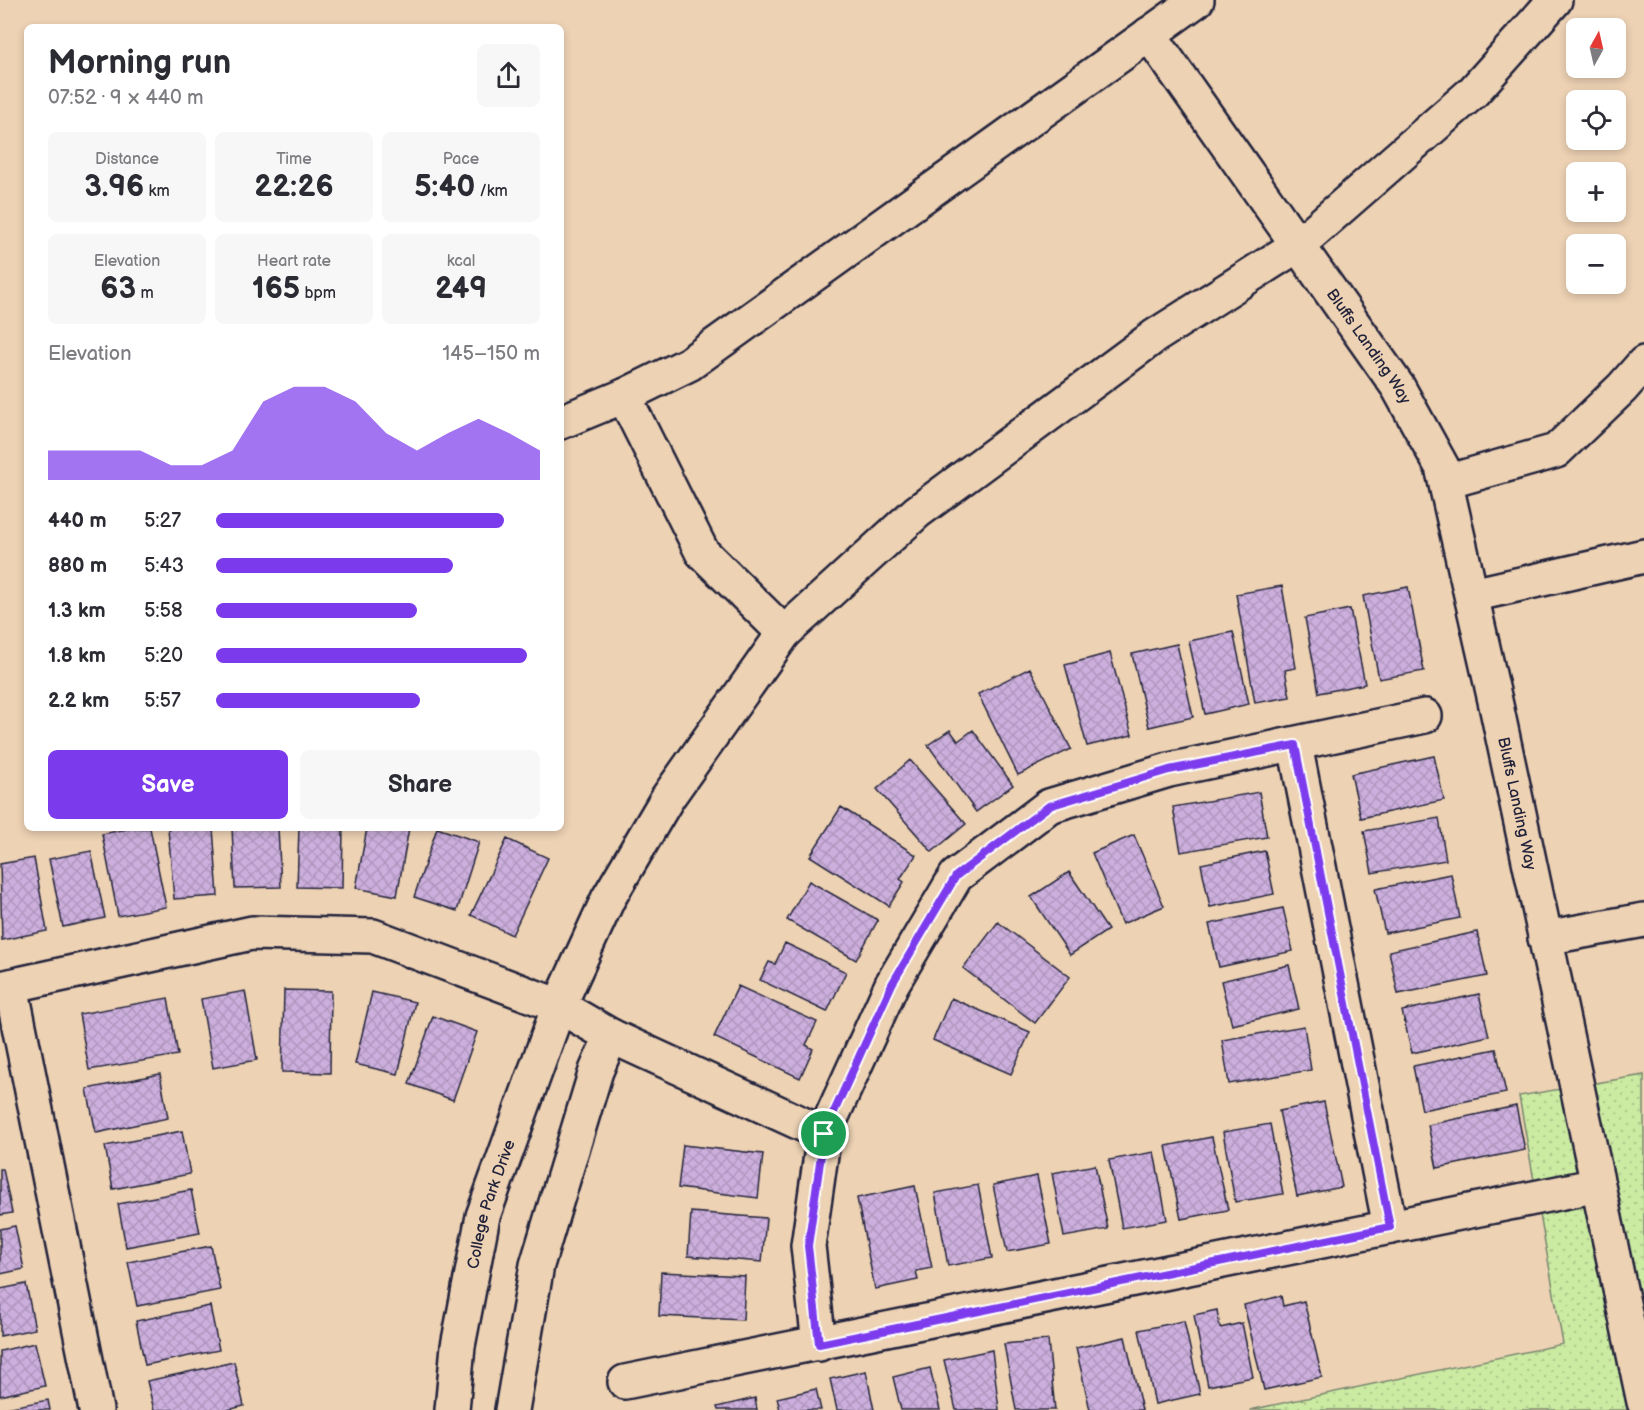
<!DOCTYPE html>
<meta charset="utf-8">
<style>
body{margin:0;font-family:"Balsamiq Sans",sans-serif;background:#f7f7f7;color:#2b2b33;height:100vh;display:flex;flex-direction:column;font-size:22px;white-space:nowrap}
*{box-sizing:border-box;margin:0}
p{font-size:20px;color:#7c7c81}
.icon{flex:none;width:33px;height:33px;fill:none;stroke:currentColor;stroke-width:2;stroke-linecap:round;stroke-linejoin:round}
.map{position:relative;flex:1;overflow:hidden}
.side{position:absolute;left:24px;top:24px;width:540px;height:807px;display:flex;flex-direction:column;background:#fff;border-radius:9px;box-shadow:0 3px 9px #0003}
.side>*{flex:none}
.needle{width:39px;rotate:8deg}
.tools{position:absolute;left:1566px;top:18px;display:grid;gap:12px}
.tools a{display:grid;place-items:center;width:60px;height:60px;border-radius:9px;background:#fff;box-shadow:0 3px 9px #0003;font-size:30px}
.pin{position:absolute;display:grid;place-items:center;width:51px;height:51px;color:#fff;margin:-26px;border:3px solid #fff;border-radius:50%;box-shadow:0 2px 6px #0007}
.round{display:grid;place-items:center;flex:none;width:63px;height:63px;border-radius:9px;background:#f7f7f7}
.summary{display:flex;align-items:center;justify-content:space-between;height:102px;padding:0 24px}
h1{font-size:33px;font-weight:600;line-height:45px}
.stats{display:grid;grid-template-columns:repeat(3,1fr);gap:9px;height:102px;padding:6px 24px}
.stats div{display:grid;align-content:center;border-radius:9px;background:#f7f7f7;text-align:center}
.stats b{font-size:30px;font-weight:600}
.stats small{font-size:16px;font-weight:400}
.stats p{font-size:16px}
.chart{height:168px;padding:12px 24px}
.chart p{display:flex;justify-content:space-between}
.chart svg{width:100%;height:108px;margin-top:6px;fill:#7c3aed;opacity:.7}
.cta{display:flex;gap:12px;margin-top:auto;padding:12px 24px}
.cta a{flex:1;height:69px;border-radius:9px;background:#7c3aed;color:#fff;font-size:24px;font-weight:600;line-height:69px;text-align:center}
.cta a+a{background:#f7f7f7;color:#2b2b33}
ul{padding:0 24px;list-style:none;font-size:20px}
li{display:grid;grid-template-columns:96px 72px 1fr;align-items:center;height:45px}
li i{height:15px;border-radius:8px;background:#7c3aed}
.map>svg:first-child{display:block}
</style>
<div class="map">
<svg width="1644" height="1410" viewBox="0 0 1644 1410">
<defs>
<pattern id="grass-dots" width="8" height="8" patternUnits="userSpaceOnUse" patternTransform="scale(1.5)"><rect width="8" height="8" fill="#cceba2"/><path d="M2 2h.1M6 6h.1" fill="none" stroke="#afc98c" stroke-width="1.8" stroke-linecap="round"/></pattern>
<pattern id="building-cross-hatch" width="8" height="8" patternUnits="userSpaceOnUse" patternTransform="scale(1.5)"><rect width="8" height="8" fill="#ccafdc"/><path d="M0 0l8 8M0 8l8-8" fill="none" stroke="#af96be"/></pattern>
</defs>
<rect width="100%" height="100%" fill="#edd2b4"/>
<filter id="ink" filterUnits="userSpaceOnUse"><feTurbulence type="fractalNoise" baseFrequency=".0167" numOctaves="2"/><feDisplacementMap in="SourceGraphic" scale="12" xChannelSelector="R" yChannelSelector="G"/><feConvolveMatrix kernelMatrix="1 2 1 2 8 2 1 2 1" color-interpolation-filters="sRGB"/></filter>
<g filter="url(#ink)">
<!-- grass -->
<path fill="url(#grass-dots)" stroke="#77866e" stroke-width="1.5" d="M1644,1075v335h-394l313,-66 -44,-248z"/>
<!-- building -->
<path fill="url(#building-cross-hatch)" stroke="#22223b" stroke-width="1.5" d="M1282,586l14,82 -11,2 5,27 -35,6 -19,-109z
M1408,587l16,84 -45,8 -16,-83z
M1350,609l15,75 -46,9 -14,-75z
M1233,632l16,72 -44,10 -16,-73z
M1177,644l16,73 -44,10 -17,-73z
M1110,653l22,82 -45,11 -22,-81z
M1030,668l41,81 -53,26 -40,-81z
M950,730l8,11 15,-11 40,55 -37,27 -48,-67z
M1434,756l10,44 -83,18 -10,-44z
M910,760l56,64 -34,28 -55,-63z
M1259,792l8,45 -86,15 -8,-45z
M841,807l75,48 -16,24 4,3 -15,24 -79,-50z
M1439,818l7,42 -74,13 -8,-42z
M132,828h18l16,79 -48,9 -16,-82z
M168,828h45l5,68 -44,3z
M232,828h46l3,59 -46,1z
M299,828h44l-1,60 -45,-1z
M367,828h42l-12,68 -41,-8z
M437,828l42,14 -22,69 -43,-14z
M1134,835l30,71 -42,18 -30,-71z
M507,839l41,19 -36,77 -41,-20z
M91,851l14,67 -42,9 -14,-68z
M1265,851l9,43 -64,13 -9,-43z
M34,858l13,73 -45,9 -2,-76z
M1069,872l39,58 -38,25 -39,-58z
M1451,874l9,44 -75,15 -10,-44z
M809,881l69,39 -22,40 -69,-40z
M1283,908l10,43 -74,16 -10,-43z
M998,922l72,55 -35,46 -72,-55z
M1477,932l10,44 -89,18 -9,-43z
M785,943l61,29 -19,40 -67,-32 9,-18 6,2z
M1289,965l10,44 -67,16 -11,-44z
M738,986l79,36 -11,23 7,4 -13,29 -86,-41z
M284,990l47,1 -1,82 -48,-1z
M245,991l12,69 -44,8 -12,-69z
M372,992l43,10 -17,72 -43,-10z
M1479,994l10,42 -77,17 -10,-42z
M168,998l10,57 -89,15 -10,-56z
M951,998l79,34 -19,42 -78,-34z
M433,1016l44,16 -24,68 -44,-16z
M1304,1026l7,44 -82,14 -7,-44z
M1496,1049l10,44 -84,17 -9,-44z
M160,1074l8,44 -72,15 -9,-44z
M1324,1102l18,85 -45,9 -18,-85z
M1516,1106l9,44 -88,18 -9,-43z
M1270,1124l13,70 -48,8 -12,-70z
M182,1131l8,43 -77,15 -8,-43z
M1212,1137l16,73 -47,9 -15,-73z
M683,1145l80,9 -5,44 -80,-10z
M1154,1152l13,68 -45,8 -13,-68z
M1095,1165l13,64 -44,8 -12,-64z
M0,1169h3l9,44 -12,2z
M1037,1176l14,68 -44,8 -14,-67z
M978,1185l14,73 -44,8 -13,-73z
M915,1186l17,82 -16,3 2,9 -43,9 -18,-91z
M191,1190l9,43 -74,14 -8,-43z
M691,1212l75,6 -4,44 -74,-6z
M15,1226l9,43 -24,5v-45z
M211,1246l9,44 -83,16 -9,-44z
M661,1272l84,4 -2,44 -84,-4z
M26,1284l9,45 -35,7v-47z
M1281,1296l2,10 21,-5 18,76 -58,13 -20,-85z
M210,1306l9,44 -74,15 -9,-44z
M1217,1310l3,18 22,-5 11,54 -45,9 -14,-71z
M1184,1321l16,73 -45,10 -16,-74z
M1125,1337l17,73h-52l-14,-62z
M1048,1340l7,70h-39l-12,-66z
M35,1343l10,43 -45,10v-45z
M992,1350l7,60h-43l-12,-50z
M234,1362l10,44 -17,4h-73l-7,-29z
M930,1368l10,42h-39l-8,-33z
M866,1371l8,39h-37l-7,-31z
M816,1389l5,21h-41l-3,-12z
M755,1398l2,12h-39l-1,-3z
M48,1400l2,10h-50v-1z"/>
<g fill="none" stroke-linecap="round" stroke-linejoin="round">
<defs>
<g id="minor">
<path id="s1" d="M1149,34l249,353 44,80 54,238 148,697"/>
<path d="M624,396l78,156 82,81"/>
<path d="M561,422l63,-26 65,-32 508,-364"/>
<path d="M1446,482l110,-31 66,-63 22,-25"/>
<path d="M1472,595l172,-39"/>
<path d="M1295,745l95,482"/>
<path d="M1545,938l99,-18"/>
<path d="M11,986l85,424"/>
<path d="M0,988l252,-55 121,3 186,70 52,30 213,98"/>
<path d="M819,1344l-11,-98 16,-112 68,-150 64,-108 93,-70 120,-36 256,-54"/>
<path d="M625,1382l973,-197"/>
<path id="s2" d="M452,1410l6,-64 25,-130 76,-210 49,-107 60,-102 116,-164 133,-121 238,-176 143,-91 175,-153 82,-92"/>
<path d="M512,1410l25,-145 59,-194 15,-35"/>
</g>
</defs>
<!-- minor casing -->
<use href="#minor" stroke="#22223b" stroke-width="38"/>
<!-- minor -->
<use href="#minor" stroke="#edd2b4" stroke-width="33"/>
</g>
</g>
<g fill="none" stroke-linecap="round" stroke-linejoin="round" filter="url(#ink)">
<defs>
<path id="route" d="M1295,745l95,482 -571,117 -11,-98 16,-112 68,-150 64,-108 93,-70 120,-36z"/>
</defs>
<!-- route casing -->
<use href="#route" stroke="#fff" stroke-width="12"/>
<!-- route -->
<use href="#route" stroke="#7c3aed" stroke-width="8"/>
</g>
<g text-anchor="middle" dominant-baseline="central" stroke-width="6" stroke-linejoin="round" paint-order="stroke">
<!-- street labels -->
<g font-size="16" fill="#22223b" stroke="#edd2b4">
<text stroke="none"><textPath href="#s1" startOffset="382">Bluffs Landing Way</textPath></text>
<text stroke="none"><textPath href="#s1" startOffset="868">Bluffs Landing Way</textPath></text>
<text stroke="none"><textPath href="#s2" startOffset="210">College Park Drive</textPath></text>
</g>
</g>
</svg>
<div class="tools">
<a><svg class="needle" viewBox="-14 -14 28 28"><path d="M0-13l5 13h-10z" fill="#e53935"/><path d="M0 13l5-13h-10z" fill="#7c7c81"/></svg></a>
<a><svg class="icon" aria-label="locate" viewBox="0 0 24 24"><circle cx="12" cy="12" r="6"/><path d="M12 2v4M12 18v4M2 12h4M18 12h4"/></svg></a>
<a>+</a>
<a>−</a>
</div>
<div class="pin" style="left:824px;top:1134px;background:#1e9e55"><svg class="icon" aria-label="arrive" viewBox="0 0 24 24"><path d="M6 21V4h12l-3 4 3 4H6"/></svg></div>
<section class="side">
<div class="summary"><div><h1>Morning run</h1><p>07:52 · 9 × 440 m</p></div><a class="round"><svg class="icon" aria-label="share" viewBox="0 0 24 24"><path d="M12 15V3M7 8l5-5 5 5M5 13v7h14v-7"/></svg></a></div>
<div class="stats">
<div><p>Distance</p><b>3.96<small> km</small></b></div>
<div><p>Time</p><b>22:26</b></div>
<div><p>Pace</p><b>5:40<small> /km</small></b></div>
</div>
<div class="stats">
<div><p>Elevation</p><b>63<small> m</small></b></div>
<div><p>Heart rate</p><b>165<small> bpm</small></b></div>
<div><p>kcal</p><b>249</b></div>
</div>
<div class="chart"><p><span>Elevation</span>145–150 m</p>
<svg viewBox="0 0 160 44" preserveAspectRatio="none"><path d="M0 44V32L10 32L20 32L30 32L40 38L50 38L60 32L70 12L80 6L90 6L100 12L110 25L120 32L130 25L140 19L150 25L160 32V44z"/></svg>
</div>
<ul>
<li><b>440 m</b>5:27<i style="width:89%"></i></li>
<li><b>880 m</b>5:43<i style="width:73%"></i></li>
<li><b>1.3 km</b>5:58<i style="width:62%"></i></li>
<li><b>1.8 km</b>5:20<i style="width:96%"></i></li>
<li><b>2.2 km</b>5:57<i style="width:63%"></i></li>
</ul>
<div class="cta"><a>Save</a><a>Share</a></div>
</section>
</div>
